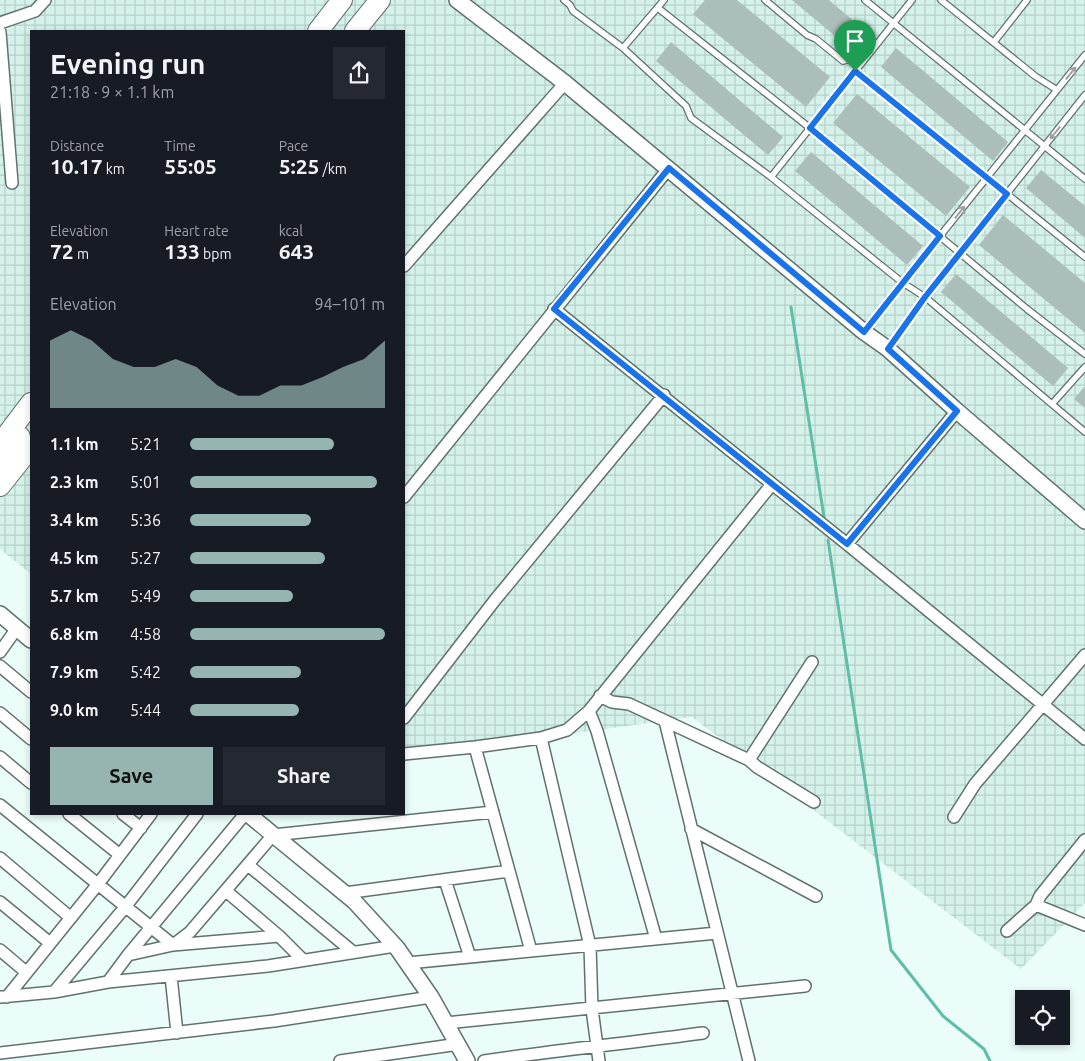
<!DOCTYPE html>
<meta charset="utf-8">
<style>
body{margin:0;font-family:Ubuntu,sans-serif;background:#242831;color:#f1f3f6;height:100vh;display:flex;flex-direction:column;font-size:19px;white-space:nowrap}
*{box-sizing:border-box;margin:0}
p{font-size:16px;color:#9ea1a6}
.icon{flex:none;width:28px;height:28px;fill:none;stroke:currentColor;stroke-width:2;stroke-linecap:round;stroke-linejoin:round}
.map{position:relative;flex:1;overflow:hidden}
.sheet{position:absolute;left:30px;top:30px;width:375px;height:785px;display:flex;flex-direction:column;background:#171b24;border-radius:0px;box-shadow:0 2px 8px #0003}
.sheet>*{flex:none}
.controls{position:absolute;left:1015px;top:990px;display:grid;gap:10px}
.controls a{display:grid;place-items:center;width:55px;height:55px;border-radius:0px;background:#171b24;box-shadow:0 2px 8px #0003;font-size:25px}
.pin{position:absolute;display:grid;place-items:center;width:42px;height:42px;color:#fff;margin:-51px -21px;border-radius:50% 50% 50% 0;rotate:-45deg;box-shadow:0 0 5px #0007}
.pin .icon{rotate:45deg}
.round{display:grid;place-items:center;flex:none;width:52px;height:52px;border-radius:0px;background:#242831}
.summary{display:flex;align-items:center;justify-content:space-between;height:85px;padding:0 20px}
h1{font-size:28px;font-weight:700;line-height:38px}
.stats{display:grid;grid-template-columns:repeat(3,1fr);gap:8px;height:85px;padding:5px 20px}
.stats div{display:grid;align-content:center}
.stats b{font-size:21px;font-weight:700}
.stats small{font-size:14px;font-weight:400}
.stats p{font-size:14px}
.chart{height:140px;padding:10px 20px}
.chart p{display:flex;justify-content:space-between}
.chart svg{width:100%;height:90px;margin-top:5px;fill:#96b5b1;opacity:.7}
.action{display:flex;gap:10px;margin-top:auto;padding:10px 20px}
.action a{flex:1;height:58px;border-radius:0px;background:#96b5b1;color:#111;font-size:20px;font-weight:700;line-height:58px;text-align:center}
.action a+a{background:#242831;color:#f1f3f6}
ul{padding:0 20px;list-style:none;font-size:16px}
li{display:grid;grid-template-columns:80px 60px 1fr;align-items:center;height:38px}
li i{height:12px;border-radius:6px;background:#96b5b1}
.map>svg:first-child{display:block}
</style>
<div class="map">
<svg width="1085" height="1061" viewBox="0 0 1085 1061">
<defs>
<pattern id="industrial-grid" width="8" height="8" patternUnits="userSpaceOnUse" patternTransform="scale(1.25)"><rect width="8" height="8" fill="#d5f2ea"/><path d="M0 4h8M4 0v8" fill="none" stroke="#b7d0c9"/></pattern>
</defs>
<rect width="100%" height="100%" fill="#eafdf8"/>
<!-- industrial -->
<path fill="url(#industrial-grid)" d="M0,0h1085v903l-64,66 -329,-252 -288,40v-726h-373v543l-31,-25z"/>
<g fill="none" stroke-linecap="round" stroke-linejoin="round">
<!-- stream -->
<path stroke="#5fbda9" stroke-width="3" d="M791,307l33,210
M828,540l63,410 52,66 41,33 6,12"/>
</g>
<!-- building -->
<path fill="#acbeb9" d="M705,0h32l93,77 -24,30 -113,-93z
M792,0h37l39,33 -15,18z
M671,42l112,95 -15,18 -112,-94z
M896,48l112,94 -15,19 -112,-94z
M857,94l113,93 -24,29 -113,-93z
M811,152l112,94 -16,19 -112,-94z
M1041,170l44,36v32l-59,-50z
M1003,215l82,68v50l-106,-88z
M956,274l112,94 -15,18 -112,-94z
M1085,386v22l-11,-9z"/>
<g fill="none" stroke-linecap="round" stroke-linejoin="round">
<defs>
<path id="service" d="M564,0l6,5 3,6 50,37 63,58 5,12 80,59 141,-177
M765,0l42,35 9,4 27,22 26,-8
M865,0l220,179
M941,0l94,76 22,14
M658,8l152,120 217,181 58,45
M994,42l33,-42
M623,48l41,-48
M855,71l230,186
M771,177l132,106 22,14 160,135
M864,331l221,-276
M889,348l36,-51 160,-202
M1052,404l33,-37"/>
<path id="minor" d="M0,23l35,-12 10,-11
M0,32l12,151
M404,266l161,-183
M554,309l293,235 238,195
M404,497l265,-329
M847,544l110,-133
M0,652l17,-24
M0,666l31,26
M600,696l12,6 17,2 120,56 8,7 57,35
M589,711l8,20 59,208
M0,713l31,26
M404,718l91,-118 169,-205
M665,721l84,340
M541,738l49,208 2,63 7,52
M475,747l56,204
M404,754l71,-7 66,-9 26,-8 22,-19 183,-227
M0,757l31,26
M749,760l63,-98
M0,805l173,140 106,-9 24,24
M69,814l51,41
M123,814l18,14
M954,817l21,-33 110,-129
M691,829l125,67
M0,858l71,60
M248,865l105,87
M445,880l25,77
M226,891l53,45
M345,893l164,-22
M0,902l50,41
M1036,905l49,20
M1007,931l29,-26 4,-9 45,-56
M0,950l26,22
M128,955l117,-141
M408,963l309,-30
M171,976l6,57
M108,982l20,-27 45,-10 17,-13 83,-97 220,-23
M54,992l72,-86 71,-92
M0,997l54,-5 54,-10 160,-16 127,-20
M7,997l91,-113 53,-70
M446,1023l359,-37
M0,1053l274,-32 157,-24
M340,1061l119,-17
M484,1061c73,-11 146,-18 219,-28"/>
<path id="tertiary" d="M457,0l108,83 299,249 24,17 69,62 128,110
M0,614l31,26
M248,814l106,87 43,47 34,49 36,64"/>
<path id="trunk" d="M318,31l24,-31
M355,31l25,-31
M0,444l31,-41
M0,463l20,-26
M0,486l31,-39"/>
</defs>
<!-- service casing -->
<use href="#service" stroke="#61726d" stroke-width="8"/>
<!-- minor casing -->
<use href="#minor" stroke="#61726d" stroke-width="14"/>
<!-- tertiary casing -->
<use href="#tertiary" stroke="#61726d" stroke-width="18"/>
<!-- trunk casing -->
<use href="#trunk" stroke="#61726d" stroke-width="22"/>
<!-- service -->
<use href="#service" stroke="#fff" stroke-width="5.5"/>
<!-- minor -->
<use href="#minor" stroke="#fff" stroke-width="11"/>
<!-- tertiary -->
<use href="#tertiary" stroke="#fff" stroke-width="15"/>
<!-- trunk -->
<use href="#trunk" stroke="#fff" stroke-width="20"/>
</g>
<!-- one-way arrows -->
<defs><path id="oneway-shaft" d="M-6 0H5M1.5-3L5.5 0L1.5 3" fill="none" stroke-width="1.6" stroke-linecap="round" stroke-linejoin="round" transform="scale(1.25)"/></defs>
<g stroke="#9da09f">
<use href="#oneway-shaft" transform="translate(1071 73) rotate(-51)"/>
<use href="#oneway-shaft" transform="translate(1055 133) rotate(129)"/>
<use href="#oneway-shaft" transform="translate(960 212) rotate(-51)"/>
</g>
<g fill="none" stroke-linecap="round" stroke-linejoin="round">
<defs>
<path id="route" d="M855,71l152,123 -82,103 -37,52 69,62 -110,133 -293,-235 115,-141 195,164 76,-96 -130,-108z"/>
</defs>
<!-- route casing -->
<use href="#route" stroke="#fff" stroke-width="10"/>
<!-- route -->
<use href="#route" stroke="#1a73e8" stroke-width="6"/>
</g>
</svg>
<div class="controls">
<a><svg class="icon" aria-label="locate" viewBox="0 0 24 24"><circle cx="12" cy="12" r="6"/><path d="M12 2v4M12 18v4M2 12h4M18 12h4"/></svg></a>
</div>
<div class="pin" style="left:855px;top:71px;background:#1e9e55"><svg class="icon" aria-label="arrive" viewBox="0 0 24 24"><path d="M6 21V4h12l-3 4 3 4H6"/></svg></div>
<section class="sheet">
<div class="summary"><div><h1>Evening run</h1><p>21:18 · 9 × 1.1 km</p></div><a class="round"><svg class="icon" aria-label="share" viewBox="0 0 24 24"><path d="M12 15V3M7 8l5-5 5 5M5 13v7h14v-7"/></svg></a></div>
<div class="stats">
<div><p>Distance</p><b>10.17<small> km</small></b></div>
<div><p>Time</p><b>55:05</b></div>
<div><p>Pace</p><b>5:25<small> /km</small></b></div>
</div>
<div class="stats">
<div><p>Elevation</p><b>72<small> m</small></b></div>
<div><p>Heart rate</p><b>133<small> bpm</small></b></div>
<div><p>kcal</p><b>643</b></div>
</div>
<div class="chart"><p><span>Elevation</span>94–101 m</p>
<svg viewBox="0 0 160 44" preserveAspectRatio="none"><path d="M0 44V11L10 6L20 11L30 20L40 24L50 24L60 20L70 24L80 33L90 38L100 38L110 33L120 33L130 29L140 24L150 20L160 11V44z"/></svg>
</div>
<ul>
<li><b>1.1 km</b>5:21<i style="width:74%"></i></li>
<li><b>2.3 km</b>5:01<i style="width:96%"></i></li>
<li><b>3.4 km</b>5:36<i style="width:62%"></i></li>
<li><b>4.5 km</b>5:27<i style="width:69%"></i></li>
<li><b>5.7 km</b>5:49<i style="width:53%"></i></li>
<li><b>6.8 km</b>4:58<i style="width:100%"></i></li>
<li><b>7.9 km</b>5:42<i style="width:57%"></i></li>
<li><b>9.0 km</b>5:44<i style="width:56%"></i></li>
</ul>
<div class="action"><a>Save</a><a>Share</a></div>
</section>
</div>
